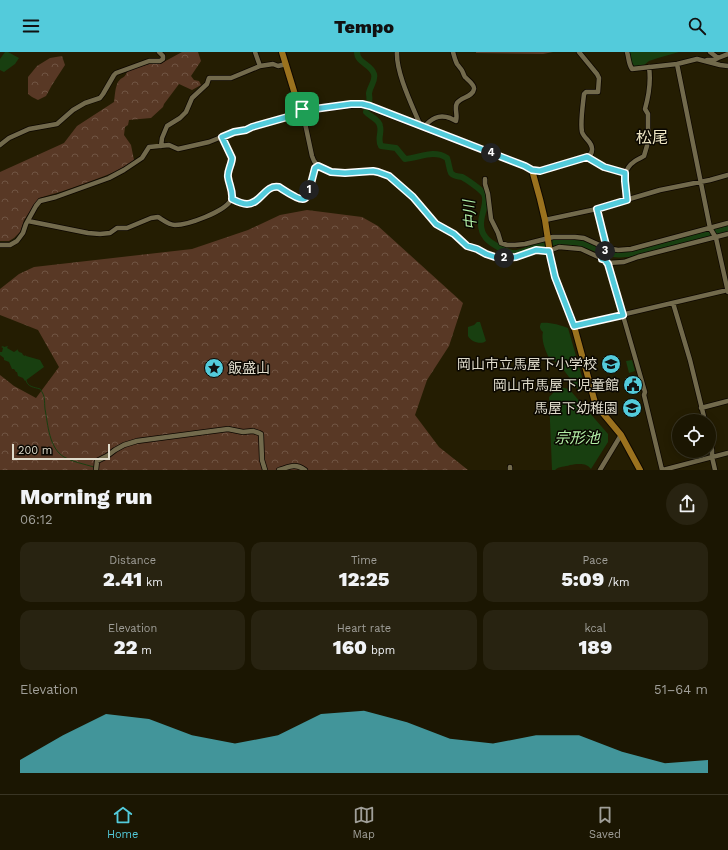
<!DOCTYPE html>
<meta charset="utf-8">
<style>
body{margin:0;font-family:"Work Sans","Noto Sans JP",sans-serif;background:#282311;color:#f1f3f6;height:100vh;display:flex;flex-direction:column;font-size:15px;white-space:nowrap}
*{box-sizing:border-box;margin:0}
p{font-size:13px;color:#a09f99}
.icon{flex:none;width:22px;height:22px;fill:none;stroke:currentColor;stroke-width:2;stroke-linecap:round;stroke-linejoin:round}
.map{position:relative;height:418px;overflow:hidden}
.details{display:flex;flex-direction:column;background:#1b1602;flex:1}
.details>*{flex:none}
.controls{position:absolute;left:672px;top:362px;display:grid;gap:8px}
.controls a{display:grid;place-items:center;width:44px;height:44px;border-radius:50%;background:#1b1602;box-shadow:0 2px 10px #0003,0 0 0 1px #393524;font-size:20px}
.scale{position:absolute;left:12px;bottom:10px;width:98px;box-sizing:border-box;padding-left:4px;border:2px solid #dfdbcb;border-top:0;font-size:11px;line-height:14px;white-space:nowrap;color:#dfdbcb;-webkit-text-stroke:3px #0a0701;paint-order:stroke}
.pin{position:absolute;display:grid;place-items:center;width:34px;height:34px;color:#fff;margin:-17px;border-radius:8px;box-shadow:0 2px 6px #0006}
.km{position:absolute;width:20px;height:20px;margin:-10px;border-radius:50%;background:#222;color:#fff;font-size:11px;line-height:20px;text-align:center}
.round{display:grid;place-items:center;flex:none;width:42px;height:42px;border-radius:21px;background:#282311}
.head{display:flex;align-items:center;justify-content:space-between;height:68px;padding:0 20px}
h1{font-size:22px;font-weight:800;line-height:30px}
.metrics{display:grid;grid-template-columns:repeat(3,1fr);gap:6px;height:68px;padding:4px 20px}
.metrics div{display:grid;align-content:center;border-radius:10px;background:#282311;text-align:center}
.metrics b{font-size:20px;font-weight:800}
.metrics small{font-size:11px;font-weight:400}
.metrics p{font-size:11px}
.chart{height:112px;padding:8px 20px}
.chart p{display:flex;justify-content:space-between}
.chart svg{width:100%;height:72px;margin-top:4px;fill:#53cbdb;opacity:.7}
header{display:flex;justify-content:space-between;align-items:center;height:52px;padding:0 20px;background:#53cbdb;color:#111;font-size:18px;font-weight:800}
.tab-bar{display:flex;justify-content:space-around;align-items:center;height:56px;border-top:1px solid #393524;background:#1b1602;font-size:11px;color:#a09f99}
.tab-bar a{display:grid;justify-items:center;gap:2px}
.tab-bar .on{color:#53cbdb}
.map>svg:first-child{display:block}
</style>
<header><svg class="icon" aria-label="menu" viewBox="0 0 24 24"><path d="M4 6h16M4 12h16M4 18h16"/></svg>Tempo<svg class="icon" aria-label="search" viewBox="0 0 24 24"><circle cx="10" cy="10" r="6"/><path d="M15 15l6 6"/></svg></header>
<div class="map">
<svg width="728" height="418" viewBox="0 0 728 418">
<defs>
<pattern id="forest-crowns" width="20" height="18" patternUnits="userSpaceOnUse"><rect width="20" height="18" fill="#583825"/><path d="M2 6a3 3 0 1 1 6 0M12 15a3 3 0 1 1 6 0" fill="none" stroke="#705443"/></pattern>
</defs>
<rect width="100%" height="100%" fill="#241d02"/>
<!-- forest -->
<path fill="url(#forest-crowns)" d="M182,0h16l3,9 -10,15 3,4 5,1 2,4 -9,5 -13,-6 -15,20 -1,3 -12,11 -22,2 -1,5 -3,2 -1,8 7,10 3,15c-15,12 -33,17 -51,24 -14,5 -29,10 -44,14l-15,22 -4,12 -6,6 -5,3h-9v-69l64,-29 13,-17 37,-24c1,-7 1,-14 4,-20 4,-6 7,-3 10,-12l21,-6h11z
M476,0h77l-10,2 -67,-1z
M62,4l3,9 -13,20 -6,11 -8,4 -6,-3 -4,-3v-17l9,-11 13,-8z
M307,158l55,7 16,9 85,77 -14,43 -22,34 -12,35 24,32 29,23h-468v-95l14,11 22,12 23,-31 -21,-37 -38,-15v-26l19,-15 15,-7 158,-18 56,-19 32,-15z"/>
<!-- water -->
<path fill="#183f10" d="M5,0h3l11,6 -4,6 -11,8 -4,-2v-11z
M629,0h50l-21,6 -9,3 -6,5h-12z
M477,270h3l6,19c-5,4 -15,1 -18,-5v-9l6,-2z
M541,271c8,-1 19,2 27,5l16,56 1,4 3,-1 -9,3 -20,-26 -10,-6c-4,-8 -8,-19 -6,-26 -3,-3 -4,-5 -2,-9z
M3,294l1,1 4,-1 -1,2 7,4 3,-2v-1l2,3 3,1 1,2 2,1v-1l1,1 14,4 4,7 -19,14 -2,-3 -5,-2 -1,-4h-1l-2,-3h-2l-3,-7 -5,-2v-2l-4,-3v-3h2l1,-4 -2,-1z
M632,308l3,11 -6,2 -3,-12z
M559,335l10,2 39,45v8l-17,27c-5,-7 -14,-5 -21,-4 -5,2 -11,1 -15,5h-3l-3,-73z"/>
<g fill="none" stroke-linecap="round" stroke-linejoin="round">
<!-- stream -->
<path stroke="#183f10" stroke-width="1" d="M346,56l12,-1
M304,62l11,-2
M9,191l4,-2 6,-6
M26,328c1,7 8,7 14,9 6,8 4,11 5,20 3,16 4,39 19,48 9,5 20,7 30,10"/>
<!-- river -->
<path stroke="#183f10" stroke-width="6" d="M357,0c0,11 14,12 17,22 2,7 -4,12 -5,19 0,3 1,6 0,9 0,3 -2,6 -3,10 4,5 13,7 14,14 2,7 -3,13 1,20l15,2 9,11c15,-1 28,-10 42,-1 2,5 2,11 4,15 3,4 7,3 11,4 4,2 20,13 22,17 6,12 -11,28 2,44 5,6 19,13 26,15 7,2 19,-6 26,-7 8,-2 17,-4 24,-4 9,-1 19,1 27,4 8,3 16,7 24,8 5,1 10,0 15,0l100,-25"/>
<defs>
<path id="minor" d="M255,0l5,14
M397,0c-1,20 14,51 22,70l1,3
M627,0c2,6 1,11 5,17l45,-5 20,-5 23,6 8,1
M710,0l8,6
M707,8h7l4,-2 10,-4
M677,12l33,164 6,10 12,54
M302,57l10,47 2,5 4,5 13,6 14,1 28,-2 5,1 11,4 24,21 22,26 19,11 7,7 6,5 10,3 9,5 9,3 11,1 10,-1 20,-7 10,1h3l10,-4 22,2 24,11 3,3 3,11 34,118 -1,3 18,75
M424,75c7,-8 14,-13 26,-9 2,1 4,2 6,3 2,-6 -2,-13 1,-18 4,-6 16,-6 17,-14 1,-4 -6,-9 -9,-12 -2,-3 -2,-6 -4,-8 -1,-1 -3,-4 -4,-5 -2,-4 -3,-8 -4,-12
M0,93l9,-7 20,-9 28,-5 16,-14 12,-7 15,-5 3,-4 11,-19 2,-2 33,-12h11l3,-2v-3l-4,-4
M161,94l1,-8 5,-12 13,-8 6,-6 6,-14 15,-14 2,-6h22l29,-12 13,-2 5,2 8,-2
M587,105l17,10 21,6
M532,118l9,1 46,-14c3,-2 5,-3 5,-7 1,-8 -8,-11 -10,-18 -2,-9 1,-28 2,-38l2,-2h12l1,-14 -2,-4 -18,-22
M485,127v5l3,10 3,25 7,14 3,10 6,2h8l10,-1 28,-7h22l9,1 22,10 12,2 13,-1 97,-26
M231,147c5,2 10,5 16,5 15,0 17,-21 32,-17l19,11 5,1 5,-4 7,-27 3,-2
M627,148c-2,-15 -7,-29 8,-39 3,-2 6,-3 9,-5l5,-17 -1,-11v-14l-3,-5c4,-14 6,-28 4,-42
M597,157l9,36 -4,14
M545,168l47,-10 68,-20 50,-10 18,-5
M28,169l60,12 12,1 10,-1 7,-5h10l24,-10 7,-1c5,3 11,8 17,8 13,0 49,-13 56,-25 5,-8 -3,-16 -3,-24 -1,-5 4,-12 4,-18l-10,-21
M0,193h10l7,-4 6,-8 3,-9 10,-18 4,-5 16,-4 53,-19 15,-8 18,-12 7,-11 20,-2 9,4 9,-2 22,-5 25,-10 12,-2 6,-3 46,-13 2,-2 2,-3
M608,211l16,-1 14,-5 90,-23
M673,251l17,57 15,61
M574,274l154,-36
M701,356l27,-7
M709,386l3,12v7l3,13
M510,415v3
M96,418l1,-9 10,-5 8,-6 9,-5 13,-4 91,-12 15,3 10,-1 6,2 2,1 1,26 3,10
M279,418c10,-3 16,-7 26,0
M600,418l21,-35
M663,418l65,-17"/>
<path id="major" d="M282,0l15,49 2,5 5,4 53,-6 9,1 159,61 7,4 8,29 5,21 7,46 3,11 19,49 20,73 2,6 25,30 19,35"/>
</defs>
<!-- minor casing -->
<use href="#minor" stroke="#0d0700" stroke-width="6"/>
<!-- major casing -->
<use href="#major" stroke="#0d0700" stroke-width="8"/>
<!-- minor -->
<use href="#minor" stroke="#726a4c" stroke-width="4.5"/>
<!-- major -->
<use href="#major" stroke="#9b721e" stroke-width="6"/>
</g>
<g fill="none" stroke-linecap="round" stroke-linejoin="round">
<defs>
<path id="route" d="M351,52h11l8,2 155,60 7,4 8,1 47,-14 17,10 21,6v8l2,19 -30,9 9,36 -4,14 3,1 3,4 15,51 -49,11 -19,-49 -6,-26h-3l-10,-1 -20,7 -10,1 -11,-1 -9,-3 -9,-5 -10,-3 -13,-12 -18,-10 -23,-27 -24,-21 -11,-4 -5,-1 -28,2 -14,-1 -13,-6 -3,2 -7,27c-2,2 -2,4 -5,4 -5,1 -19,-9 -24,-12 -14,-3 -18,17 -32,17 -5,0 -11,-3 -15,-5 1,-9 -3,-14 -4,-22 -1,-6 4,-13 4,-19l-10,-21 12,-5 12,-2 6,-3 46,-13 2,-2 2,-3 5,1z"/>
</defs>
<!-- route casing -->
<use href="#route" stroke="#fff" stroke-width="8"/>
<!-- route -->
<use href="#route" stroke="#53cbdb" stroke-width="5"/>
</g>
<!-- icons -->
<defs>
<symbol id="school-disc" viewBox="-11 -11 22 22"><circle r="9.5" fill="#53cbdb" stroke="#0a0701"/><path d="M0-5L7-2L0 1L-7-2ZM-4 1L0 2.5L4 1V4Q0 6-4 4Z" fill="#111"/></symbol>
<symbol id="sight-disc" viewBox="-11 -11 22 22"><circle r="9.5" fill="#53cbdb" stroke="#0a0701"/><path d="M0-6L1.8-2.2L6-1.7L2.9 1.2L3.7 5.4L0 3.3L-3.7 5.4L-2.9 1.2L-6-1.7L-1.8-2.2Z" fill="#111"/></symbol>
<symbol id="civic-disc" viewBox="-11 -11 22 22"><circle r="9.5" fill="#53cbdb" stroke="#0a0701"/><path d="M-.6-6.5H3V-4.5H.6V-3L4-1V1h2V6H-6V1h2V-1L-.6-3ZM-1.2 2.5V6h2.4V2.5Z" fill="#111"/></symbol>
</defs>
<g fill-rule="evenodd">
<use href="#school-disc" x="600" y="301" width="22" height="22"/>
<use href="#sight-disc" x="203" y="305" width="22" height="22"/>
<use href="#civic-disc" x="622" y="322" width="22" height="22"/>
<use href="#school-disc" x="621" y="345" width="22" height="22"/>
</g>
<g text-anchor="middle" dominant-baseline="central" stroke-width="3" stroke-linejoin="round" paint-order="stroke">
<!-- poi labels -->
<g font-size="14" fill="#dfdbcb" stroke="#0a0701" text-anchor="end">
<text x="597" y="312">岡山市立馬屋下小学校</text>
<text x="228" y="316" text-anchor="start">飯盛山</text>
<text x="619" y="333">岡山市馬屋下児童館</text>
<text x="618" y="356">馬屋下幼稚園</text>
</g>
<!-- water labels -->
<g font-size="15" font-style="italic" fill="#b1eea5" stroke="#0a0701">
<text transform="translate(470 163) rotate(-94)">中川</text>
<text x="577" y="386">宗形池</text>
</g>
<!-- quarter labels -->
<g font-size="16" fill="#ede5c3" stroke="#0a0701">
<text x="652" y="85">松尾</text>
</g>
</g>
</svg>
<div class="controls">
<a><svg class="icon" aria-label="locate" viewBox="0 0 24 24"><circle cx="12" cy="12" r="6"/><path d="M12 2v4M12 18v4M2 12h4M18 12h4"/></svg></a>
</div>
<div class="scale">200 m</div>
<div class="pin" style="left:302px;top:57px;background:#1e9e55"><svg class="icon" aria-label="arrive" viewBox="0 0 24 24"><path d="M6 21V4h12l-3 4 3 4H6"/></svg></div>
<b class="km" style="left:309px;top:138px">1</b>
<b class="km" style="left:504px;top:206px">2</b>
<b class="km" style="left:605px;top:199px">3</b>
<b class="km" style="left:491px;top:101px">4</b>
</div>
<section class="details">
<div class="head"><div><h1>Morning run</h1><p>06:12</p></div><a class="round"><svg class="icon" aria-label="share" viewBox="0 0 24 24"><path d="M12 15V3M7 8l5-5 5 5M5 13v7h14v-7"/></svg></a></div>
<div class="metrics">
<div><p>Distance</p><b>2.41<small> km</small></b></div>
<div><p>Time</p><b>12:25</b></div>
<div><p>Pace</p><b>5:09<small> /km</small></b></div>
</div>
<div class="metrics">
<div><p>Elevation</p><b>22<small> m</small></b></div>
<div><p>Heart rate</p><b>160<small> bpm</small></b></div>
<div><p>kcal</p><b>189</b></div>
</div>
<div class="chart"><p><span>Elevation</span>51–64 m</p>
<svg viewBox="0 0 160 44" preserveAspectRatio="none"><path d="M0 44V36L10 21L20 8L30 11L40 21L50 26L60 21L70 8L80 6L90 13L100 23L110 26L120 21L130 21L140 31L150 38L160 36V44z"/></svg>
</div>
</section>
<nav class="tab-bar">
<a class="on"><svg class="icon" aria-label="home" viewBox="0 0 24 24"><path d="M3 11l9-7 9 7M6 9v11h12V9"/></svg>Home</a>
<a><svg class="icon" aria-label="map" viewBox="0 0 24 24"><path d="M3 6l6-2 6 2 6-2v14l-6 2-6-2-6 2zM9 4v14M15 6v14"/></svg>Map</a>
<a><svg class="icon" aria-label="saved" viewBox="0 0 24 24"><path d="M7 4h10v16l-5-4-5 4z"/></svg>Saved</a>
</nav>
